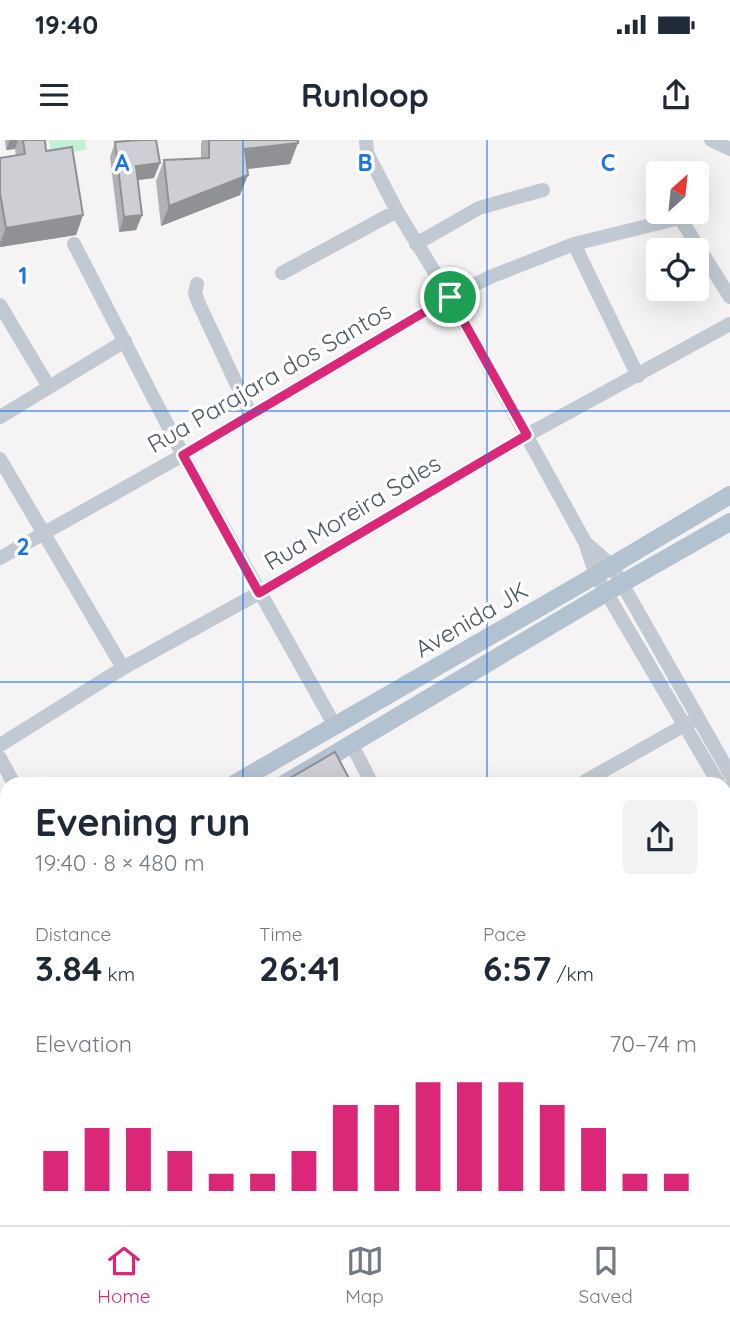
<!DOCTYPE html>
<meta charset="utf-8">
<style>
body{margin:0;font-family:Quicksand,sans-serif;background:#f2f2f3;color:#1f2937;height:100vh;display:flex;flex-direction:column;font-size:26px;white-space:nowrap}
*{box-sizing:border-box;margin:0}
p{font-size:23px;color:#747a83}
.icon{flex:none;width:38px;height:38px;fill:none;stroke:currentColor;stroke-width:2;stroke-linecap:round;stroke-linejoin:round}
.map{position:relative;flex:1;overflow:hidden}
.panel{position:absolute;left:0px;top:637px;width:732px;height:448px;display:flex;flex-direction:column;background:#fff;border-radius:21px 21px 0 0;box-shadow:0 7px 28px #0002}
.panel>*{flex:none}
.needle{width:46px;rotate:27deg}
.fabs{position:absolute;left:646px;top:21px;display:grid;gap:14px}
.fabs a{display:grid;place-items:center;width:63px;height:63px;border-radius:7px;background:#fff;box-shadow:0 7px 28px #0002;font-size:35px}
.pin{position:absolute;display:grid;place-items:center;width:60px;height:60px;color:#fff;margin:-30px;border:4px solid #fff;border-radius:50%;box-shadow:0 2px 7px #0007}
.round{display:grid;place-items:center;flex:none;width:74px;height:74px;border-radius:7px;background:#f2f2f3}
.head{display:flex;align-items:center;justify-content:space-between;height:119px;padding:0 35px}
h1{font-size:38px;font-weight:700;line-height:52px}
.metrics{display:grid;grid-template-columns:repeat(3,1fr);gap:10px;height:119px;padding:7px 35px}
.metrics div{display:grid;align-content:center}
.metrics b{font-size:35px;font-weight:700}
.metrics small{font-size:19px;font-weight:400}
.metrics p{font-size:19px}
.chart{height:196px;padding:14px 35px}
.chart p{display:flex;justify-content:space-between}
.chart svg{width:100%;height:126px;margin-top:7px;stroke:#db2777;stroke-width:6}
.status{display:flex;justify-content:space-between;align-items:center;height:49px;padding:0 35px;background:#fff;direction:ltr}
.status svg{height:19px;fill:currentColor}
header{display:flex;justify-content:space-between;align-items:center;height:91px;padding:0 35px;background:#fff;font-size:32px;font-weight:700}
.tabs{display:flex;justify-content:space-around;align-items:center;height:98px;border-top:2px solid #e0e1e3;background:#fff;font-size:19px;color:#747a83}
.tabs a{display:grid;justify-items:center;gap:4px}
.tabs .current{color:#db2777}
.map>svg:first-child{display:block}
</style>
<div class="status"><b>19:40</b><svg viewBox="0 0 49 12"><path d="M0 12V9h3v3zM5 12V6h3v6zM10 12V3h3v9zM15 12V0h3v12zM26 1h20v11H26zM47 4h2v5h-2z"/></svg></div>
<header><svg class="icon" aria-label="menu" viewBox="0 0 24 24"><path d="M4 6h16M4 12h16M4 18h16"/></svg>Runloop<svg class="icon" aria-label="share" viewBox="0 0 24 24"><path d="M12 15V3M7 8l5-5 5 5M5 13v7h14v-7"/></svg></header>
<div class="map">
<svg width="730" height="1085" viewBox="0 0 730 1085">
<rect width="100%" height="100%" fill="#f5f3f3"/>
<!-- grass -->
<path fill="#c3f1d5" d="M49,0h36l1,10 -35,4z"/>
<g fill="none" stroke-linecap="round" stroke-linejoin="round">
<!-- minor -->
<path stroke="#c1cad2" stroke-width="14" d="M366,0l1,13 30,58 53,86 135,245 11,33 123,209
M711,0l19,9
M74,104l109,211 152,271
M416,104l63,-36 64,-18
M574,104l64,132
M282,133l115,-62
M197,144l-2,9 4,11 52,111
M0,165l49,82
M0,277l125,-76
M0,319l123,209
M586,403l26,23 118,208
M0,418l183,-103 267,-158 40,-20 84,-33 106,-26 50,79
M0,605l123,-77 136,-75 268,-158 203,-111
M352,605l20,39
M0,618l14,26
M580,644l112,-63
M730,647l-6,6 6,11
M724,740l6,-3
M724,754l6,-4
M724,919l6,-3
M0,984l7,-4
M0,1076h7
M255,1078l5,7
M613,1078l4,7
M148,1085l13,-7
M288,1085l13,-7
M441,1085l12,-7"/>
<!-- major -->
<path stroke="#b3c2d1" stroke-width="18" d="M234,644l362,-209 134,-80
M284,644l323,-192 123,-70
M0,778l7,-4
M0,806l7,-4"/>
</g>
<!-- wall -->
<path fill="#b0b2b7" d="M5,0h41l-1,2 1,9 37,64 -7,20 -76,12v-89l16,-2 -1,-7 -9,1z
M202,0h96l-8,24 -43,5 -7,26 -79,31 -5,-45 8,-21 37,-2v-14z
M115,2l39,36 -16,2 4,35 -6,15 -17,2 -9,-75z"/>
<!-- shaded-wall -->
<path fill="#909195" d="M10,0h8l-3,9 -9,1z
M298,3l-8,21 -52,6 7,-21z
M160,23l-6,15 -23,3 5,-15z
M248,35l-8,20 -79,31 8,-20z
M83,75l-7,20 -76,12v-4l6,-15z
M142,75l-6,15 -17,2 5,-15z
M730,889v19l-6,1v-16l3,-3z"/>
<!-- building -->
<path fill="#cdcfd5" stroke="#909195" stroke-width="2" d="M23,0h22l1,11 26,-4 11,68 -77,13 -6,-35v-35l25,-4z
M139,0h17l4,23 -24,3 6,49 -18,2 -9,-75z
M209,0h89v3l-53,6 3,26 -79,31 -5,-46 45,-2z
M335,612l17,32h-63l-2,-4z
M730,823v66l-3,1 -3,3v-66z"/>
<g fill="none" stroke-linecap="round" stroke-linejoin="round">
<defs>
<path id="route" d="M450,157l77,138 -268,158 -76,-138z"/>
</defs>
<!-- route casing -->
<use href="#route" stroke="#fff" stroke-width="14"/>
<!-- route -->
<use href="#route" stroke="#db2777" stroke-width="9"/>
</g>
<!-- grid -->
<path fill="none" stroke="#1a73e8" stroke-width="2" stroke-opacity="0.55" d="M243,0v644M487,0v644M0,271h730M0,542h730M0,814h7M724,814h6M243,1078v7M487,1078v7"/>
<g text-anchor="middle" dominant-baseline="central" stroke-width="7" stroke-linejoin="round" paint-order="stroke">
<!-- street labels -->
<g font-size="24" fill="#4a5661" stroke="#fff">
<text transform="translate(269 237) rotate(-30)">Rua Parajara dos Santos</text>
<text transform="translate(352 372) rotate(-31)">Rua Moreira Sales</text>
<text transform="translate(471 479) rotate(-30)">Avenida JK</text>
</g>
</g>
<g font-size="23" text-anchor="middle" font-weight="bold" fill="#1a73e8" stroke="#fff" stroke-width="7" stroke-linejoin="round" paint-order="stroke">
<text x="122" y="31">A</text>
<text x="365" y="31">B</text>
<text x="608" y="31">C</text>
<text x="23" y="144">1</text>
<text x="23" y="415">2</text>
</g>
</svg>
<div class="fabs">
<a><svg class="needle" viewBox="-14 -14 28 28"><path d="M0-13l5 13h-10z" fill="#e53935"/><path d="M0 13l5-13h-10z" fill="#747a83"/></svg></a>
<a><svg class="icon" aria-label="locate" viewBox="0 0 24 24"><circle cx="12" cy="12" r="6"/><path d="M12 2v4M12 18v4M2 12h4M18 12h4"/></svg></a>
</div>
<div class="pin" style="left:450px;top:157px;background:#1e9e55"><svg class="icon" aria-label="arrive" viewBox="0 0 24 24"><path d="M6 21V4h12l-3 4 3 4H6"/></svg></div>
<section class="panel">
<div class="head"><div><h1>Evening run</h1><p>19:40 · 8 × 480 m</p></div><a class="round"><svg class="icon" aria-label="share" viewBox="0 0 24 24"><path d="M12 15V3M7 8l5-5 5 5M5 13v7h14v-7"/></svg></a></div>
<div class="metrics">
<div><p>Distance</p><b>3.84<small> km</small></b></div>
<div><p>Time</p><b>26:41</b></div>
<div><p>Pace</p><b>6:57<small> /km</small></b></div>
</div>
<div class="chart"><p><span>Elevation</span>70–74 m</p>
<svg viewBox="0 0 160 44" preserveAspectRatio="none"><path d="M5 44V30M15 44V22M25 44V22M35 44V30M45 44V38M55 44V38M65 44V30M75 44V14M85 44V14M95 44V6M105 44V6M115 44V6M125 44V14M135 44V22M145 44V38M155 44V38"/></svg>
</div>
</section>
</div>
<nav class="tabs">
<a class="current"><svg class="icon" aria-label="home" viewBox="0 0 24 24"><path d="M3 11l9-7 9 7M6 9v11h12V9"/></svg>Home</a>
<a><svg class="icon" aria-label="map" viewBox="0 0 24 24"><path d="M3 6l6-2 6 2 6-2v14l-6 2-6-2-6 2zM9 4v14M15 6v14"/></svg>Map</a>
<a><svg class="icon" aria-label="saved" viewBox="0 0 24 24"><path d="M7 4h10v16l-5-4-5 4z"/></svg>Saved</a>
</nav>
